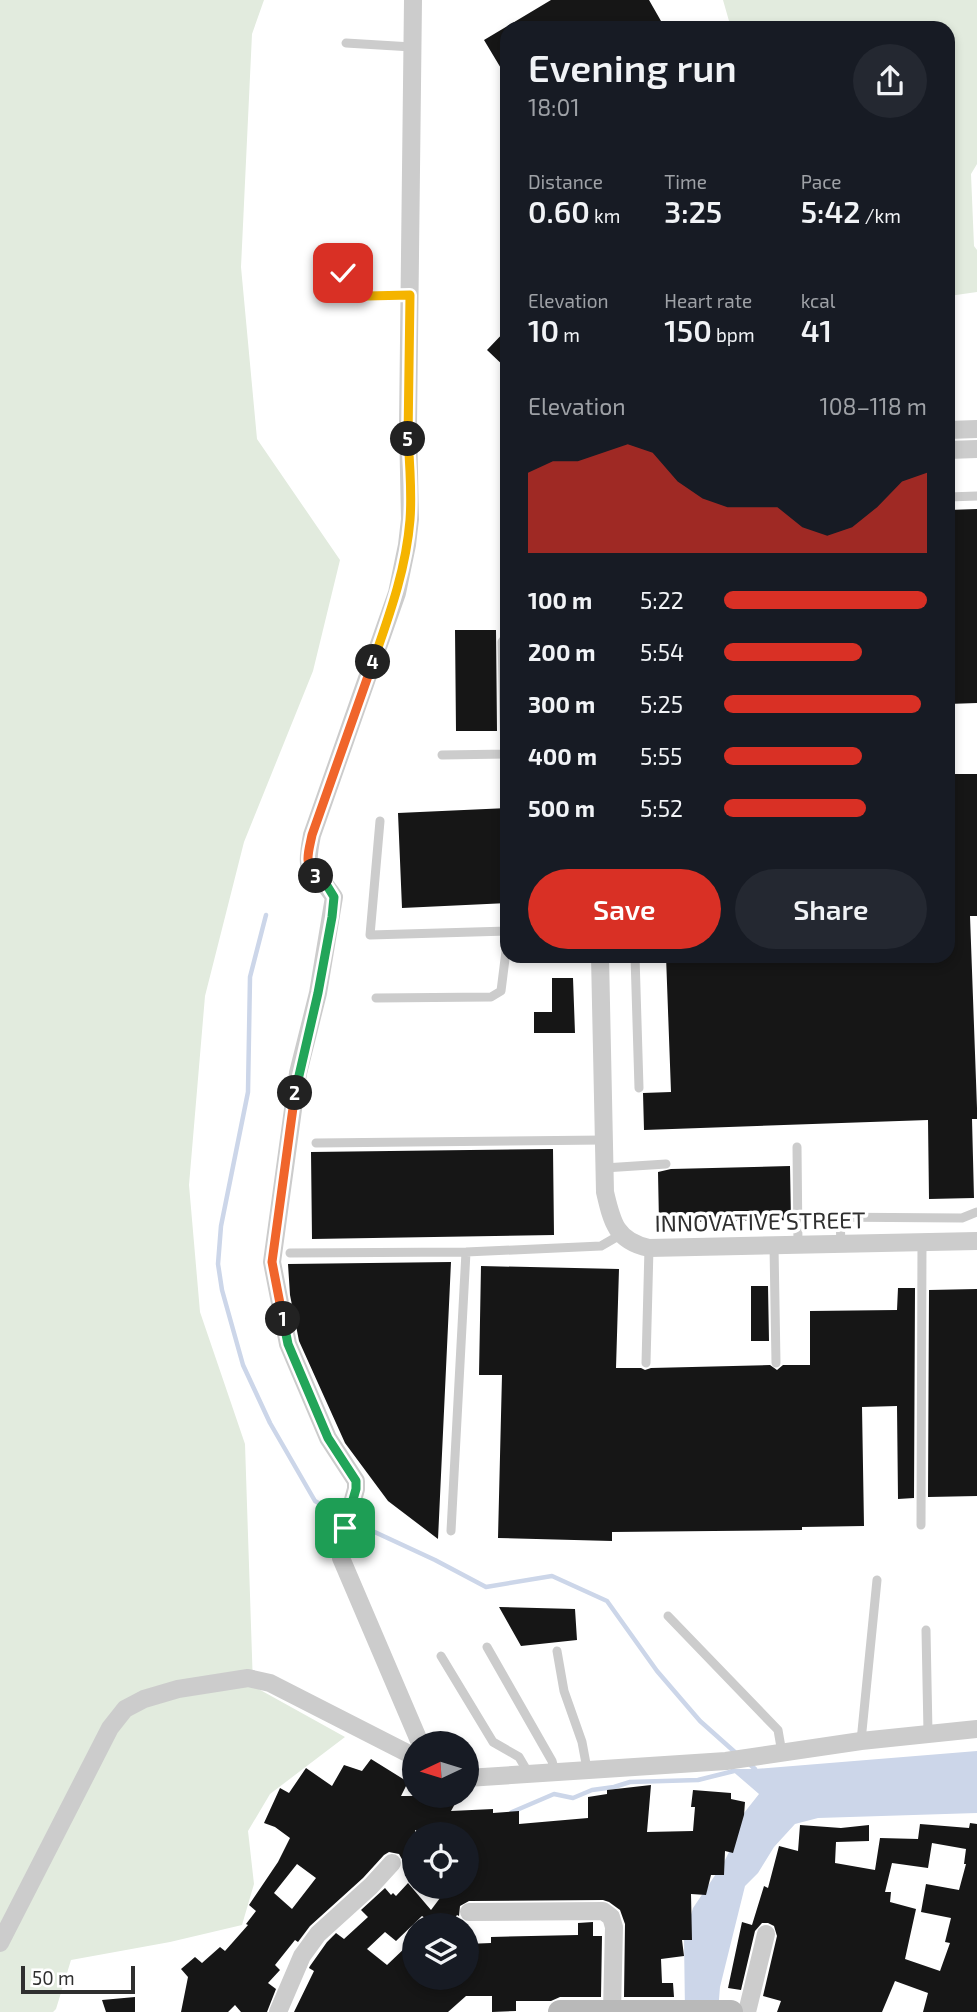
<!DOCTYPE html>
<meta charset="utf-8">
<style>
body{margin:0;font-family:"Exo 2",sans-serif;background:#242831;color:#f1f3f6;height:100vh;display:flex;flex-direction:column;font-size:26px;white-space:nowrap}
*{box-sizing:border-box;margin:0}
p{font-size:23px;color:#9ea1a6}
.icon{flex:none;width:38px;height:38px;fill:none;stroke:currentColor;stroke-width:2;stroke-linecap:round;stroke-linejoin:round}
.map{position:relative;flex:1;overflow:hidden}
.drawer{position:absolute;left:500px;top:21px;width:455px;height:942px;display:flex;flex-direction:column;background:#171b24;border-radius:21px;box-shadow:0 4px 10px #0003}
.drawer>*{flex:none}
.needle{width:46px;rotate:266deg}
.tools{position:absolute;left:402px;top:1731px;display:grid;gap:14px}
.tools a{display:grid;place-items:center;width:77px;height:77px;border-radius:50%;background:#171b24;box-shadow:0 4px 10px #0003;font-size:35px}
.scale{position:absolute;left:21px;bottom:18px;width:114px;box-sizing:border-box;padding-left:7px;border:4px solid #2f2f2f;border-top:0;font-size:19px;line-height:24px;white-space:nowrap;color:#2f2f2f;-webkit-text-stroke:5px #fff;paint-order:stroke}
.pin{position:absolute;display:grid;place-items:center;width:60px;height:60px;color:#fff;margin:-30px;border-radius:14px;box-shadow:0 4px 10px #0006}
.km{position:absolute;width:35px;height:35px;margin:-18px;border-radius:50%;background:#222;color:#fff;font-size:19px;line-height:35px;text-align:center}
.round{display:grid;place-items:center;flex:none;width:74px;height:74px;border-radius:37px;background:#242831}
.overview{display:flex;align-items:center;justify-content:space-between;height:119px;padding:0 28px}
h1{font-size:38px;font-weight:600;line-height:52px}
.metrics{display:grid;grid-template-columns:repeat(3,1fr);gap:10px;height:119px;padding:7px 28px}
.metrics div{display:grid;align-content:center}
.metrics b{font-size:30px;font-weight:600}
.metrics small{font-size:19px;font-weight:400}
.metrics p{font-size:19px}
.chart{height:196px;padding:14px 28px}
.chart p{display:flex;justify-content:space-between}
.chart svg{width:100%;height:126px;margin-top:7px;fill:#d93025;opacity:.7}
.cta{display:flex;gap:14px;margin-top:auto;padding:14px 28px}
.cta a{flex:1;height:80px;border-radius:42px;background:#d93025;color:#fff;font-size:28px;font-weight:600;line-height:80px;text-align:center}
.cta a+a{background:#242831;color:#f1f3f6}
ul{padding:0 28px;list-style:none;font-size:23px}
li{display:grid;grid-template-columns:112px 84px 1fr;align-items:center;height:52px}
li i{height:18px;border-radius:9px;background:#d93025}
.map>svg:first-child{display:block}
</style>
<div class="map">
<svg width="977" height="2012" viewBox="0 0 977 2012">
<rect width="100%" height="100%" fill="#fff"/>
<!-- green -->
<path fill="#e2ebde" d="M0,0h264l-12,34 -11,233 16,172 83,121 -27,111 -69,171 -39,154 -16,189 11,127 45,132 8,242 92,51 -75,57 -22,37 6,53 -12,41 -72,17 -99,18 -15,49 -3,3h-53z
M723,0h254v164l-6,10 3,72 3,4v42l-28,4 -1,-268h-217z"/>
<!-- water -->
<path fill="#ccd6e9" d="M977,1751v62l-159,5 -23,6 -21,23 -16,26 -13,13 -25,101 -2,25h-33l-1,-73 9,-31 31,-46 13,-26 7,-23 15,-19 -29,-25h25z"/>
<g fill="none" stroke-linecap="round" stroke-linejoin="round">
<!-- stream -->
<path stroke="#ccd6e9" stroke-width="4.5" d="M266,915l-16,62 -2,115 -27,134 -3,38 4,26 21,75 27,58 45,78 30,17
M353,1522l82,38 51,27 66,-11 55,25 50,70 43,50 37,33
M747,1762l8,7
M512,1812l42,-18 19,4 19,-8 22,-3 16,-5 68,-2 36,-9"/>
</g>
<!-- building -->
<path fill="#161616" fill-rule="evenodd" d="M551,0h98l16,28h-157v52l-24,-40z
M508,328v42l-21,-20z
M977,509v194l-29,1v-194z
M455,630h41l1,101h-41z
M948,774h29v142h-7l7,192v11h-5l2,79 -45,1 -1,-79 -284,10 -1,-37 28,-1 -5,-136h282z
M508,808v95l-106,5 -4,-95z
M552,978h21l2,55h-41v-21h18z
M553,1149l1,86 -242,4 -1,-87z
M790,1166l1,54 -132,3 -1,-51 13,-3z
M451,1262l-13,277 -50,-38 -43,-58 -46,-102 -9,-46 -2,-31z
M481,1266l138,3 -3,99h25l4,2 6,-2 119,-3 7,5 6,-5h27v-54l87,-1 1,-22h17l-1,210 -16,1 -1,-93 -35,1 2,119 -62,1v3l-190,2v9l-114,-3 4,-163h-23z
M751,1286h17l1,55h-18z
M977,1289v207l-49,1 1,-207z
M499,1607l76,2 2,31 -56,6z
M371,1759l37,23 -7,14h42l13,6 -5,9 42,-2v4l26,-2v13l69,-6v-21l19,-3v-4l44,-5 -4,47 46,-1 2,-24h-4l2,-17 38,3v6l14,3 -1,13 -11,38 -8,-2 -1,24h-13l-5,20 -15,-1 1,46h-10l2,16 -23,3 1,24h11l1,14h-50l1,-73 -5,-14 -11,-8 -6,-2 -134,1 -9,5 -1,10 -2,-1 -7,10h-14l-14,-9 -26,25 -11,-9 -18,17 20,16 20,-19 8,8v24h52v-34l24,-1v-6l87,-2v-12l15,-1v14h9l-1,61h-41l-9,4h-35v10l-24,1v-16h-26l-18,16h-154l20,-41 -5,-3 1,-2 17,-24 9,-9 8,6 24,-22 -7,-7 24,-22 6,7 2,-2 3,3 12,-13 23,27 18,-24h18v-52h-44l-8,-4v42l-12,-11 -4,-7 -10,-2 -5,3 -21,23 -53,48 -12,16 -3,-2 -20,25 5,5 -12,13 8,6 -9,23h-26l-6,-7 -7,7h-47l7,-35 -7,-8 14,-12 7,6 18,-16 5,4 23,-26 -2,-1 10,-13 -7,-6 29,-43 12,-24 -15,-11 -11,-4 16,-35 9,5 17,-25 26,18 12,-21 18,6zM297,1864l19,14 -24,31 -18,-16z
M970,1823l7,1v188h-54l5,-19 -33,-12 -13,31h-105l4,-11 -18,-5 14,-60 -3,-10 -6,-3h-6l-7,8 -14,59 -13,-2 14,-66 10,3 12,-39 4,2 11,-42 19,5 2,-26 41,3 28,-3v16l-33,1 -1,21 40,7 5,-32 38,1 2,-15 49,4zM932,1843l34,6 -2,15h2l-7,26 -33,-6 -5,28 30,6 -6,24 5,1 -10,28 -35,-12 11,-50 -26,-7 1,-10h-6l7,-29 36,5z
M135,1997v15h-29l-4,-12z"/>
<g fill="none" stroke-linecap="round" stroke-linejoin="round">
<!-- lane -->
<path stroke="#ccc" stroke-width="9" d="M346,43l66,4
M333,272l10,1 12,19 12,4 42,-1
M948,497l29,-1
M505,754l-3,-112 6,-8
M442,755l66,-1
M380,821l-10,114 138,-4
M635,956l4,132
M376,998l115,-1 10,-6 7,-56
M316,1143l288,-3
M797,1147l1,98
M604,1168l62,-4
M819,1217l143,1 15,-6
M840,1217l1,28
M774,1246l2,117
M290,1253l176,-1 135,-6 19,-11
M646,1363l3,-115
M921,1525l1,-283
M451,1531l15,-279
M668,1616l110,114 4,23
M926,1630l2,103
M487,1647l65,114 3,11
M557,1651l7,40 18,51 5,27
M441,1656l52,86 26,15 10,17
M861,1741l16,-161"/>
<!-- street -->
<path stroke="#ccc" stroke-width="18" d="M413,0l-5,426 2,93 -3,26 -10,48 -85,242c-9,45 1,29 22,62l-16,96 -20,80 -26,189 16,82 40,94 28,43v8l-16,58 1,11 79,185
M948,430l29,-1
M948,450l29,-1
M600,956l5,236c7,30 11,49 44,56l328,-7
M467,1778l259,-17 135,-20 116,-12
M469,1912l134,-1 8,6 3,10 -2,84
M0,1943l110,-215 15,-19 19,-10 34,-10 70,-11 22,5 145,74
M278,2012l24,-56 16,-22 53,-48 21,-23
M747,2012l19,-78"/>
<!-- secondary -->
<path stroke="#b9b9b9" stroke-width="24" d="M560,2012h171"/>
</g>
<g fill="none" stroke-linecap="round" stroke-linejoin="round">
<defs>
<path id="split-1" d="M283,1319l5,25 40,94 28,43v8l-11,39"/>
<path id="split-2" d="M283,1319l-11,-57 23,-169"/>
<path id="split-3" d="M295,1093l23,-100 14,-76 2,-20 -8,-13 -10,-8"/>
<path id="split-4" d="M316,876c-13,-11 -7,-26 -4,-41l61,-173"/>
<path id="split-5" d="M373,662c16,-46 33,-92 37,-142 2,-26 0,-54 -2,-81"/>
<path id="split-6" d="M343,273l12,19 12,4 43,-1 -2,144"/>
</defs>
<!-- split-1 casing -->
<use href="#split-1" stroke="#fff" stroke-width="14"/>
<!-- split-2 casing -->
<use href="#split-2" stroke="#fff" stroke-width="14"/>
<!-- split-3 casing -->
<use href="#split-3" stroke="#fff" stroke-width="14"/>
<!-- split-4 casing -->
<use href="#split-4" stroke="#fff" stroke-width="14"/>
<!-- split-5 casing -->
<use href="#split-5" stroke="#fff" stroke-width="14"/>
<!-- split-6 casing -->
<use href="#split-6" stroke="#fff" stroke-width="14"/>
<!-- split-1 -->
<use href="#split-1" stroke="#22a559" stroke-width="9"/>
<!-- split-2 -->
<use href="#split-2" stroke="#f0652b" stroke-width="9"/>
<!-- split-3 -->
<use href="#split-3" stroke="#22a559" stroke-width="9"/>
<!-- split-4 -->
<use href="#split-4" stroke="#f0652b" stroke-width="9"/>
<!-- split-5 -->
<use href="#split-5" stroke="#f5b400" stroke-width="9"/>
<!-- split-6 -->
<use href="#split-6" stroke="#f5b400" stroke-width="9"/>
</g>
<g text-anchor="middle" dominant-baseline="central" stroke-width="7" stroke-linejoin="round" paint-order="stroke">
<!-- street labels -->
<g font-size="23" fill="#2f2f2f" stroke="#fff">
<text transform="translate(760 1221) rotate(-1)">INNOVATIVE STREET</text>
</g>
</g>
</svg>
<div class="tools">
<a><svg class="needle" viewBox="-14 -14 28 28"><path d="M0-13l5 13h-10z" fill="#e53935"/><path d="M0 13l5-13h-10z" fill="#9ea1a6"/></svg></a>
<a><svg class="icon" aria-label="locate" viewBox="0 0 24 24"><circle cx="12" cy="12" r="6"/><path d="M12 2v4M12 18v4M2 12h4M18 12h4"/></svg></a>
<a><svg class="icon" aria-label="layers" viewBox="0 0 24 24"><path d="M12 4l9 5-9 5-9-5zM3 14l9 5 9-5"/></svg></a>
</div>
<div class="scale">50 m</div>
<div class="pin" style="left:345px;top:1528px;background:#1e9e55"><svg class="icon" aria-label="arrive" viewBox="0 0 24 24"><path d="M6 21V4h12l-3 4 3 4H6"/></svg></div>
<div class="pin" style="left:343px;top:273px;background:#d93025"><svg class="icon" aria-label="check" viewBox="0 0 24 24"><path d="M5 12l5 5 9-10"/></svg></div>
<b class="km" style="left:283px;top:1319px">1</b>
<b class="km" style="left:295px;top:1093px">2</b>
<b class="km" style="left:316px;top:876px">3</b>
<b class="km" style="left:373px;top:662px">4</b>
<b class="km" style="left:408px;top:439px">5</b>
<section class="drawer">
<div class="overview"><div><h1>Evening run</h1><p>18:01</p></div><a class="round"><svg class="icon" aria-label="share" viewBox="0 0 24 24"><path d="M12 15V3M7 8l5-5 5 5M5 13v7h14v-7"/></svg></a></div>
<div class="metrics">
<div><p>Distance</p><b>0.60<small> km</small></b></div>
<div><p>Time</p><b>3:25</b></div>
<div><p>Pace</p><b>5:42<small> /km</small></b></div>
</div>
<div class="metrics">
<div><p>Elevation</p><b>10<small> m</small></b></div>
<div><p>Heart rate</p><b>150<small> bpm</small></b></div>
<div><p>kcal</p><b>41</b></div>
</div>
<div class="chart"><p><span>Elevation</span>108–118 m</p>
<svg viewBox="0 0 160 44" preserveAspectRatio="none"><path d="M0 44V16L10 12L20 12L30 9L40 6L50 9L60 19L70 25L80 28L90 28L100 28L110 35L120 38L130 35L140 28L150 19L160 16V44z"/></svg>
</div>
<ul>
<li><b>100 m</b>5:22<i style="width:100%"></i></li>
<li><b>200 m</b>5:54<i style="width:68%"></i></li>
<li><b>300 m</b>5:25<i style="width:97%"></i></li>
<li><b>400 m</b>5:55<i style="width:68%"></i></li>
<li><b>500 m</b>5:52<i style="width:70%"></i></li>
</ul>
<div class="cta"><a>Save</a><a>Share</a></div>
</section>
</div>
